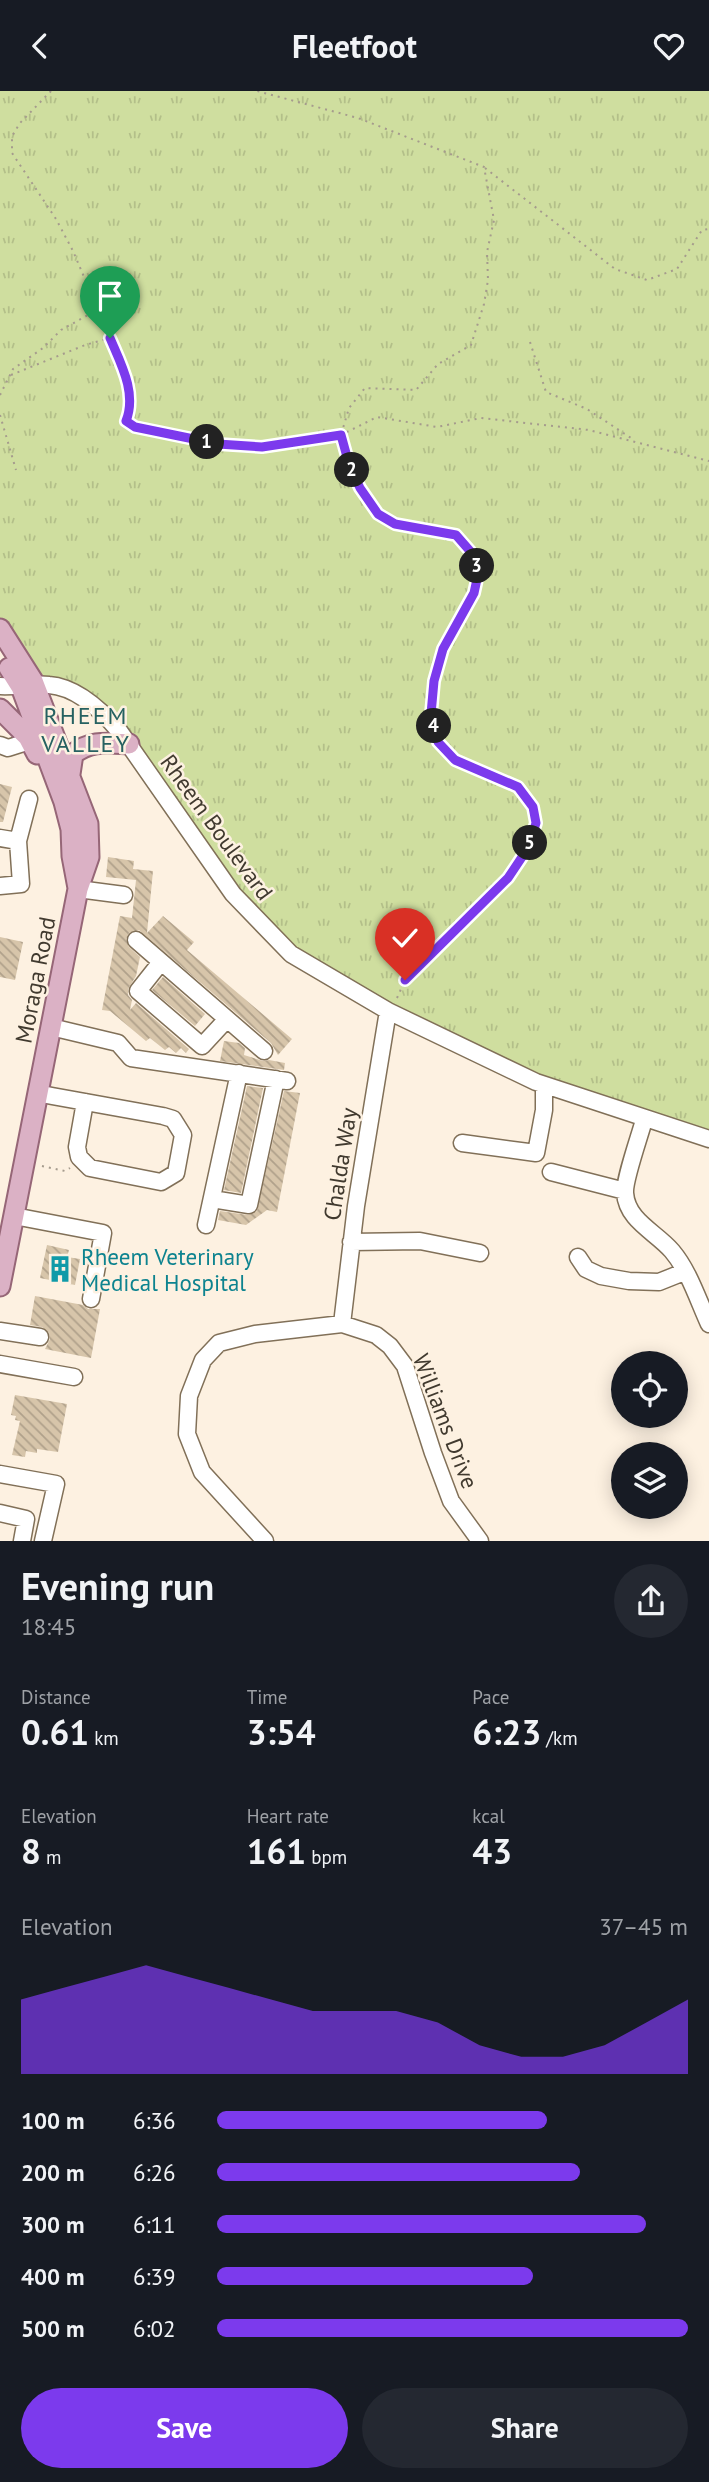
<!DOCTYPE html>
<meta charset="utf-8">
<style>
body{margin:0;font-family:"PT Sans",sans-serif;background:#242831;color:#f1f3f6;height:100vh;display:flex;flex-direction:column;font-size:26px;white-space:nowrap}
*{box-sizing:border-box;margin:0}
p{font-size:23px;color:#9ea1a6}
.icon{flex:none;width:38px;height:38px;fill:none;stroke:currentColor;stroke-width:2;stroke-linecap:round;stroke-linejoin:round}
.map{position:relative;height:1450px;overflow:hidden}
.side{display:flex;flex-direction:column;background:#171b24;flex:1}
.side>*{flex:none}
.controls{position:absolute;left:611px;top:1260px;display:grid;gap:14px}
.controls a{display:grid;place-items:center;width:77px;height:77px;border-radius:50%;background:#171b24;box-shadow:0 4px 18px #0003;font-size:35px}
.pin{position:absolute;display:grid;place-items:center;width:60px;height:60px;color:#fff;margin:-72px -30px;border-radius:50% 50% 50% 0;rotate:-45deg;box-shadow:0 0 7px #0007}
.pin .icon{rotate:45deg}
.km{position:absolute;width:35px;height:35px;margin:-18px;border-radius:50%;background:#222;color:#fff;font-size:19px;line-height:35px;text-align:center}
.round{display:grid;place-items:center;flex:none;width:74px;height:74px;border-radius:37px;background:#242831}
.overview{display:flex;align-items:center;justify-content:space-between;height:119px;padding:0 21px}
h1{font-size:38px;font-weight:600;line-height:52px}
.stats{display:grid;grid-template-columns:repeat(3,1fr);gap:10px;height:119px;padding:7px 21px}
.stats div{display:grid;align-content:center}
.stats b{font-size:35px;font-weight:600}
.stats small{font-size:19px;font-weight:400}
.stats p{font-size:19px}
.chart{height:196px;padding:14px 21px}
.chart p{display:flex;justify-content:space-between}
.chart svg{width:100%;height:126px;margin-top:7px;fill:#7c3aed;opacity:.7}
.button{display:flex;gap:14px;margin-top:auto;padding:14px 21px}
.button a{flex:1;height:80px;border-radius:42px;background:#7c3aed;color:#fff;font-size:28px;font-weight:600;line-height:80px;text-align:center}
.button a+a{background:#242831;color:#f1f3f6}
ul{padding:0 21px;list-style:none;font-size:23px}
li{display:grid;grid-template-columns:112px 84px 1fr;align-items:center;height:52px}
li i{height:18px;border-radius:9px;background:#7c3aed}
header{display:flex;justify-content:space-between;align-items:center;height:91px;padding:0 21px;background:#171b24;font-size:32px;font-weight:600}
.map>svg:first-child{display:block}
</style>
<header><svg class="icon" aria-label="back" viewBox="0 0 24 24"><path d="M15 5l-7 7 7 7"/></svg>Fleetfoot<svg class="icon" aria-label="heart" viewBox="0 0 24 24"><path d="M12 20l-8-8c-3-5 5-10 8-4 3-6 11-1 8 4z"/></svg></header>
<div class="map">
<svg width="709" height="1450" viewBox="0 0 709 1450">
<defs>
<pattern id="grass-tufts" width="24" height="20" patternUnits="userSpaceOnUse" patternTransform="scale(1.75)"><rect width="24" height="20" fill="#cfde9f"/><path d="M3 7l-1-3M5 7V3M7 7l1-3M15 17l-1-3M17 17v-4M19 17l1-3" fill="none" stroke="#b3bf89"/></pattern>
<pattern id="building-back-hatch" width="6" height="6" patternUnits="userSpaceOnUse" patternTransform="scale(1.75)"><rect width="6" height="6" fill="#d7c5aa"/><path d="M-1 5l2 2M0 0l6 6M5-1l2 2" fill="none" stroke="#b0a18b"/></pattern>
</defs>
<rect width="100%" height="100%" fill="#fdf1e1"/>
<!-- grass -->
<path fill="url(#grass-tufts)" d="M0,0h709v1048l-165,-54 -253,-131 -58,-60 -142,-192 -56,-18 -35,-54z"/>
<!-- building -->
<path fill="url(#building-back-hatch)" d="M0,693l12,3 -9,35h-3z
M108,766l26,4 -1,8 20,2 -6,62 16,-17 31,26 -7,8 105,89 -14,16 -7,-12 -132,-113 -10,3 -3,6 3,8 11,10 -4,19 -8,13v6l4,5 -2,10 6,-7 53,46 -3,4 -5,-5 -5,5 -7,-6 -4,3 -15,-12 -4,3 -36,-30 -8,-1 18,-94 12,2 4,-38 -30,-3z
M0,846l23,5 -8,38 -15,-3z
M163,886l42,37 -10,12 -43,-36z
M224,950l15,2 6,5 -1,7 19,6 6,-1 16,3 -1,7 -64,-9z
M247,995l16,2 -22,105 -17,-3z
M284,1000l16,2 -23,119 -10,-2 -21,15 -28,-5 2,-9 28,4 9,-4z
M47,1154l22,5 -2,7 13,2 -5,26 -35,-7z
M35,1205l48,9 5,4h12l-9,49 -46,-9 5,-10 -1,-6 -7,-6 -12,-2z
M15,1304l52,9 -9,48 -21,-3v4l-11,-2 -1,6 -13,-2 8,-34 -5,-1 1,-4 -5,-1z"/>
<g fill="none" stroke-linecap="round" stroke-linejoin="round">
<defs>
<path id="minor" d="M0,595c17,1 33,-3 49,-1 28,2 54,27 71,47l113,162 58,60 97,57 148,71 173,57
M0,654l8,3 22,-7
M0,747l18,3
M0,795l21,-2 -3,-43 11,-42
M78,798l46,6
M136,849l128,111
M161,871l-23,29 64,55 25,-27
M51,936l67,16 13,15 156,23
M37,1002l15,3 111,20 10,3 10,16 -7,38 -15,9 -71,-14 -11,-11 -2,-10 8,-45
M644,1029c-4,15 -20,60 -19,73 2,28 31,39 47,58 17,20 26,49 37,73
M462,1052l74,10 8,-43v-25
M551,1081l74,19
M212,1108l37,6 27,-126
M14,1125l89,17 -12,66
M206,1134l33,-152
M351,1151l69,-1 60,12
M578,1166l8,12 15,7 28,5 30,1 25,-10
M342,1233l14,-118 32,-195
M0,1240l40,6
M0,1273l74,13
M0,1383l56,10 -13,57
M0,1422l26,6 -4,22
M265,1450l-63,-69 -15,-38 2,-38 14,-36 16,-17 36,-9 87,-10 34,11 14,11 15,20 28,87 18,48 29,40"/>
<path id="major" d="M0,538l33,52 55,143 1,33 -11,32 -78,397
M9,577l12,19 43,115 7,27 1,27 6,32
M0,618l28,28 9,17
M70,683l3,-20c18,-14 34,-11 56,-10"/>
</defs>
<!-- minor casing -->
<use href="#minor" stroke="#817058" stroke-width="19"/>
<!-- major casing -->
<use href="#major" stroke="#966677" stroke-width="23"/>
<!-- path -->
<path stroke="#a59b8d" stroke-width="2" stroke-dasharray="2 5" stroke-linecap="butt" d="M51,0l-31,32 -8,13v17l44,66 17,32 37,87 12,29 9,31 -5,23 9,6 43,10 40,7 44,3 79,-12 8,-27 16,-20 51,2 22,-26 33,-19 13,-41 4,-24 -1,-28 7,-32 -10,-53 -126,-49 -101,-27
M485,77l130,101 32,11 30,-11 25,-39 7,-1
M530,251l16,50 41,17 47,31
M11,284l74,-30 25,-7
M0,304l13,-26 30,-21 18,-18 36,-20
M0,324l16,55
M397,907l8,-18 103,-102 21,-30 7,-26 -3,-15 -15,-20 -63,-27 -17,-18 -7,-28 3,-33 9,-32 31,-56 5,-23 -9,-19 -14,-16 -61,-11 -17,-10 -18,-27 -11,-23 -8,-29 36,-18 60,10 44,-9 108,12 120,31
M42,1075l23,5 5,-3"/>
<!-- minor -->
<use href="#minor" stroke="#fff" stroke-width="16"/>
<!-- major -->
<use href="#major" stroke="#dbb1c5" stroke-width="19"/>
</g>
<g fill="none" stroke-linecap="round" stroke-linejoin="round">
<defs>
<path id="route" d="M110,247c11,26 27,55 16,83l9,6 83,17 44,3 79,-12 8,29 11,24 18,26 17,10 61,11 14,16 9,19 -5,23 -31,56 -9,32 -3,33 7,28 17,18 63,27 15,20 3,16 -8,25 -20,30 -103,102"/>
</defs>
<!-- route casing -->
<use href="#route" stroke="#fff" stroke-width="14"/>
<!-- route -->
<use href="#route" stroke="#7c3aed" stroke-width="9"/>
</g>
<!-- icons -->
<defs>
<symbol id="building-bare" viewBox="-9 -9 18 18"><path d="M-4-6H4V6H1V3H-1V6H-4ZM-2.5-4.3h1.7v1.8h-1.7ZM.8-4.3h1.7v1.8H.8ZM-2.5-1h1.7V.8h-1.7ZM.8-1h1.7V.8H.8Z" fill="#0f9aa8" stroke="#fdf1e1" stroke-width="2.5" paint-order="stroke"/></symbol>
</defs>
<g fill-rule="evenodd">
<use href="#building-bare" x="41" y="1159" width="38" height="38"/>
</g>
<g text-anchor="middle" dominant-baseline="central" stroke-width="5" stroke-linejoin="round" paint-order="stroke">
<!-- street labels -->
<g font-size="23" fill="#413a2f" stroke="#fdf1e1">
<text transform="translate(217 736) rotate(54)">Rheem Boulevard</text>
<text transform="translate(35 889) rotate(-79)">Moraga Road</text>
<text transform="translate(340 1073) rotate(-81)">Chalda Way</text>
<text transform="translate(446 1330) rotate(69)">Williams Drive</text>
</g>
<!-- culture labels -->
<g font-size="23" fill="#0d838f" stroke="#fdf1e1" text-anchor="start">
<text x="81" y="1165">Rheem Veterinary<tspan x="81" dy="26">Medical Hospital</tspan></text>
</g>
<!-- neighbourhood labels -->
<g font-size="24" letter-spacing="2" fill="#266161" stroke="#fdf1e1">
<text x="86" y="624">RHEEM<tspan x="86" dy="28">VALLEY</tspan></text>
</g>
</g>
</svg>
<div class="controls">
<a><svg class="icon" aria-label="locate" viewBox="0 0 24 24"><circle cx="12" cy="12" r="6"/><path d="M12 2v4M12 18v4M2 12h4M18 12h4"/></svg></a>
<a><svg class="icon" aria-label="layers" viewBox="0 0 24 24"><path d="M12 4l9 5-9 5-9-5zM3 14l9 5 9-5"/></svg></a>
</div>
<div class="pin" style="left:110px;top:247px;background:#1e9e55"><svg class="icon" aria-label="arrive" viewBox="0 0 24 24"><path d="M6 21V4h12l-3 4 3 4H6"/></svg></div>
<div class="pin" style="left:405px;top:889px;background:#d93025"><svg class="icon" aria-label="check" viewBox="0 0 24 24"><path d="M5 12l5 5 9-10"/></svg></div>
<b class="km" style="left:207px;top:351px">1</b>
<b class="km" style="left:352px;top:379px">2</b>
<b class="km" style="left:477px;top:475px">3</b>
<b class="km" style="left:434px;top:635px">4</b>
<b class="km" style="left:530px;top:752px">5</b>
</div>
<section class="side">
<div class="overview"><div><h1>Evening run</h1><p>18:45</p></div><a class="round"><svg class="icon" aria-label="share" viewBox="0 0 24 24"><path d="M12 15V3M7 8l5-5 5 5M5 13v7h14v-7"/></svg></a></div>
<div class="stats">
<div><p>Distance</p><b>0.61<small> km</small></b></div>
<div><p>Time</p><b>3:54</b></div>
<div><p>Pace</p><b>6:23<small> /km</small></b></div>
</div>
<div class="stats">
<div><p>Elevation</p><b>8<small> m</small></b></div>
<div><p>Heart rate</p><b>161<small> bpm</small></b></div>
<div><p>kcal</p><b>43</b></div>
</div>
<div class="chart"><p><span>Elevation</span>37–45 m</p>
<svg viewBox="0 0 160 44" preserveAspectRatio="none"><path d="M0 44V18L10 14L20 10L30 6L40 10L50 14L60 18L70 22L80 22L90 22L100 26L110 34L120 38L130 38L140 34L150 26L160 18V44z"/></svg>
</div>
<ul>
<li><b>100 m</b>6:36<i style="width:70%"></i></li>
<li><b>200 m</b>6:26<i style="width:77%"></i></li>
<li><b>300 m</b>6:11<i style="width:91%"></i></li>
<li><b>400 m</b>6:39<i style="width:67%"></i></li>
<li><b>500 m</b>6:02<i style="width:100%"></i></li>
</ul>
<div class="button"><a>Save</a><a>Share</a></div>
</section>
